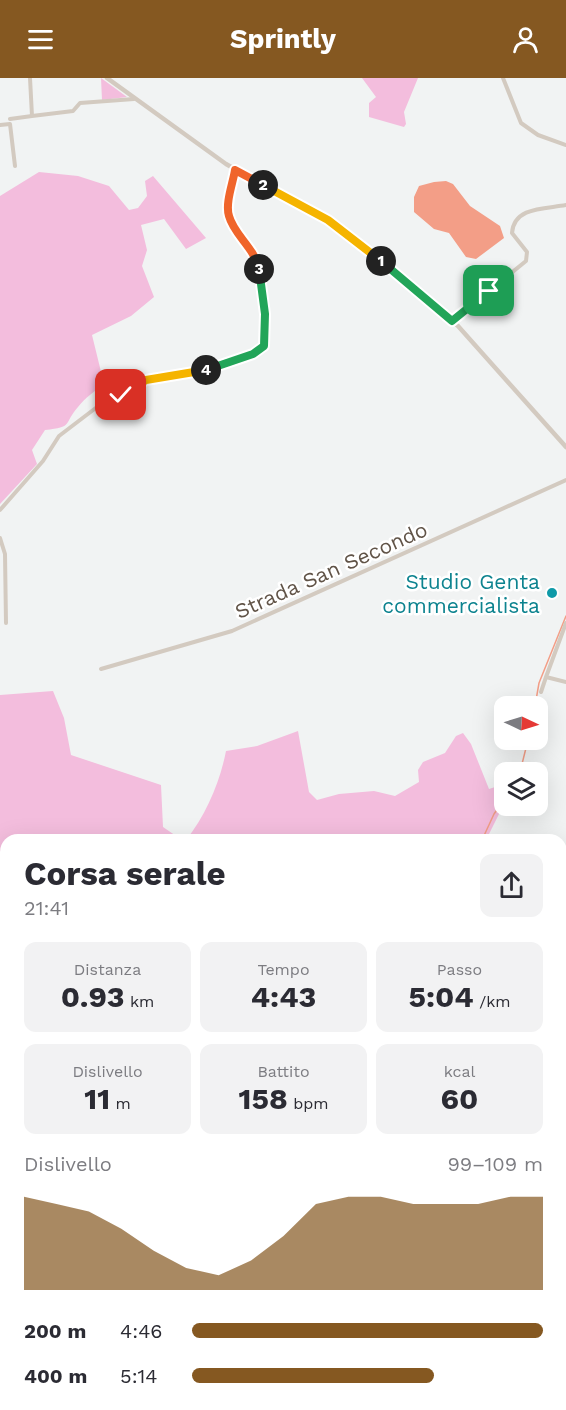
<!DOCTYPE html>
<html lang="it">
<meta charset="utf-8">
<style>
body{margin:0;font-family:"Work Sans",sans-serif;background:#f2f2f3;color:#2b2b33;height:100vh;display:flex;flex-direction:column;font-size:22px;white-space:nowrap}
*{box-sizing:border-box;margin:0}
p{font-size:20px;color:#7c7c81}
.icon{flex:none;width:33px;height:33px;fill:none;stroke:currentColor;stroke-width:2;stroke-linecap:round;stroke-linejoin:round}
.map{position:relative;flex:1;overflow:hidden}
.details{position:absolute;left:0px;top:756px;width:567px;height:576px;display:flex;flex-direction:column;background:#fff;border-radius:18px 18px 0 0;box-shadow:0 6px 24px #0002}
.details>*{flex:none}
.needle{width:39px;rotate:94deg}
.buttons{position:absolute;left:494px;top:618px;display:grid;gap:12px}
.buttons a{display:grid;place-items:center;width:54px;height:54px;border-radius:12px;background:#fff;box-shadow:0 6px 24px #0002;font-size:30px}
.pin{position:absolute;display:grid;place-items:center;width:51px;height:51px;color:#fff;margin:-26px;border-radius:12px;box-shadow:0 3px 9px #0006}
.km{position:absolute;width:30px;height:30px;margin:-15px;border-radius:50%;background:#222;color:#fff;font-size:16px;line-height:30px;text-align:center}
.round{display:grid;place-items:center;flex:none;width:63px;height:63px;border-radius:12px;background:#f2f2f3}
.summary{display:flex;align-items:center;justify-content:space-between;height:102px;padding:0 24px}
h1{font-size:33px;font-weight:700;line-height:45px}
.stats{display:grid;grid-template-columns:repeat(3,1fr);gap:9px;height:102px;padding:6px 24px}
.stats div{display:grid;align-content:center;border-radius:12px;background:#f2f2f3;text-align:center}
.stats b{font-size:30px;font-weight:700}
.stats small{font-size:16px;font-weight:400}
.stats p{font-size:16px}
.chart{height:168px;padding:12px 24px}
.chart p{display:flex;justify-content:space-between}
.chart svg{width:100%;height:108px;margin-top:6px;fill:#855821;opacity:.7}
ul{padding:0 24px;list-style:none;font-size:20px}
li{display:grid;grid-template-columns:96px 72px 1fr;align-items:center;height:45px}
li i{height:15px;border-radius:8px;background:#855821}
header{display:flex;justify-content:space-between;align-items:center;height:78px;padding:0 24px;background:#855821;color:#fff;font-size:27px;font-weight:700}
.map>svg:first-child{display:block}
</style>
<header><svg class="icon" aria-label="menu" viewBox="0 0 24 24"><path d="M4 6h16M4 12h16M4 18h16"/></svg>Sprintly<svg class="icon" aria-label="person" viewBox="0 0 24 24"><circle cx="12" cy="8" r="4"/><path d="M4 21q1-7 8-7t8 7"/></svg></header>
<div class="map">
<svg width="566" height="1332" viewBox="0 0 566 1332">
<rect width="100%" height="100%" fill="#f1f3f3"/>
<!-- green -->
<path fill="#f3bddd" d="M101,0l26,19 -25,3z
M362,0h56l-14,34 2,12 -2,3 -35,-10v-14l7,-6z
M39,94l39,4 31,10 20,24 9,-2 9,-12 -2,-15 8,-5 53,62 -20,11 -22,-30 -23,6 6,25 -5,16 12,31 -23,19 -39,19 12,49c-9,7 -19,14 -26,23 -15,17 -4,20 -33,23l-13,20 5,14 -37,40v-308z
M53,613l11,27 7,37 90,30 2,42 19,13h-176v96l-6,-3v-238z
M298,653l11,61 8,8 22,-6 35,-3 21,5 24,-14 -1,-12 5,-8 22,-9 11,-17 7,-3 8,11 18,45 15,-5v20l-18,36h-300c20,-25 34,-58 40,-89l31,-5z
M561,806l5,3v523h-546l-8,-6h549z
M6,893v428l-6,-4v-422z"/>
<!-- water -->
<path fill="#f39e87" d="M434,104l12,-1 7,3 17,22 30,20 4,12 -28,21 -10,-2 -17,-24 -15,-4 -20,-17v-15l5,-11z"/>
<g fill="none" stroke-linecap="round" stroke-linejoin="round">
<!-- stream -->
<path stroke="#f39e87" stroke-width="1.5" d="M535,628l4,-23 27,-67
M520,694l8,-32
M482,762l12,-26 10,-14
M0,986l6,6
M561,1059l5,7
M0,1267l6,7
M54,1326l9,6"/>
<!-- minor -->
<path stroke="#d3cac0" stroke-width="4" d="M30,0l2,38 41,-5 7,-8 54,-4
M503,0l18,45 17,12 28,10
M10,41l22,-3
M0,47l10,-1 5,42
M452,243l74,-60 1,-9 -15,-19c2,-27 35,-24 54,-28
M0,432l43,-49 16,-25 42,-32 45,-25 66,-10 41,-15 11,-8 -1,-56 -7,-33 -28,-43 7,-44
M0,460l5,16 1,69
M566,545l-20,54 20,5
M101,591l131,-38 334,-151
M541,614l5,-15"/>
<!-- tertiary -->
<path stroke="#d3cac0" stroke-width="4.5" d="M107,0l119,86 121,69 111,93 108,121"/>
</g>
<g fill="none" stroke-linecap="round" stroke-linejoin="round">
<defs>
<path id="split-1" d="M381,183l71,60 37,-30"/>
<path id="split-2" d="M263,107l65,35 53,41"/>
<path id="split-3" d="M259,191c-5,-22 -25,-34 -30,-53 -4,-13 4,-33 6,-46l28,15"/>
<path id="split-4" d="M206,292l47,-16 11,-8 1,-32 -6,-45"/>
<path id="split-5" d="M121,317l25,-15 60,-10"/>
</defs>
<!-- split-1 casing -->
<use href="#split-1" stroke="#fff" stroke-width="12"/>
<!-- split-2 casing -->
<use href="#split-2" stroke="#fff" stroke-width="12"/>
<!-- split-3 casing -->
<use href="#split-3" stroke="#fff" stroke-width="12"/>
<!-- split-4 casing -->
<use href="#split-4" stroke="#fff" stroke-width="12"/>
<!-- split-5 casing -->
<use href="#split-5" stroke="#fff" stroke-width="12"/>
<!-- split-1 -->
<use href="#split-1" stroke="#22a559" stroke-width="8"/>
<!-- split-2 -->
<use href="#split-2" stroke="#f5b400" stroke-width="8"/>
<!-- split-3 -->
<use href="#split-3" stroke="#f0652b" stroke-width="8"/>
<!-- split-4 -->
<use href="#split-4" stroke="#22a559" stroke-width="8"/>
<!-- split-5 -->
<use href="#split-5" stroke="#f5b400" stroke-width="8"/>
</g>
<!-- markers -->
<circle fill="#0f9aa8" stroke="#fff" stroke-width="2" cx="552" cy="515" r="6"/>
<g text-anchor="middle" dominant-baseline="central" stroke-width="5" stroke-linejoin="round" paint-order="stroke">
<!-- street labels -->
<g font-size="21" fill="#605347" stroke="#fff">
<text transform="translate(331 492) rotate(-24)">Strada San Secondo</text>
</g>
<!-- culture labels -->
<g font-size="21" fill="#0d838f" stroke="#fff" text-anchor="end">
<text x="540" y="503">Studio Genta<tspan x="540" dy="24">commercialista</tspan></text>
</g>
</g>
</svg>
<div class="buttons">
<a><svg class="needle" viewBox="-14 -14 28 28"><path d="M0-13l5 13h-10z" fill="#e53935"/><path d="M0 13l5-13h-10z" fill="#7c7c81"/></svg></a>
<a><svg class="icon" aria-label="layers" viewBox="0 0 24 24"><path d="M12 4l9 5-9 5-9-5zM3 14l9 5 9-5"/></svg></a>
</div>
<div class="pin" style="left:489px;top:213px;background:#1e9e55"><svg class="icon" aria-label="arrive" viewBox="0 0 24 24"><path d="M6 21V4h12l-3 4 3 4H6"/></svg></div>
<div class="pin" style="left:121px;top:317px;background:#d93025"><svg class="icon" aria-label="check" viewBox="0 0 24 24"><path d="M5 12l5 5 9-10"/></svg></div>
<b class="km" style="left:381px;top:183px">1</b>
<b class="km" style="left:263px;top:107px">2</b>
<b class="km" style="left:259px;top:191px">3</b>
<b class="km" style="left:206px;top:292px">4</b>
<section class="details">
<div class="summary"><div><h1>Corsa serale</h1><p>21:41</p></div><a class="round"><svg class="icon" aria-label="share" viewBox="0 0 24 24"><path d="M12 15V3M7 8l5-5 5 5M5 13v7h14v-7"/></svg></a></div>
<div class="stats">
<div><p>Distanza</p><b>0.93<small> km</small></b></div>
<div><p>Tempo</p><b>4:43</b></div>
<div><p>Passo</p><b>5:04<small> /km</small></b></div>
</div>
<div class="stats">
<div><p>Dislivello</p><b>11<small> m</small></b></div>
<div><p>Battito</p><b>158<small> bpm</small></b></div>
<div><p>kcal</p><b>60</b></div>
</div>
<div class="chart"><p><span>Dislivello</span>99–109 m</p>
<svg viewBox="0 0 160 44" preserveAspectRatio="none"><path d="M0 44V6L10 9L20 12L30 19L40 28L50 35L60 38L70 32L80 22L90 9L100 6L110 6L120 9L130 9L140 9L150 6L160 6V44z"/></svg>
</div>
<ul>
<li><b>200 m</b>4:46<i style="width:100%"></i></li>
<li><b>400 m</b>5:14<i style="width:69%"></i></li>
</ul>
</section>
</div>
